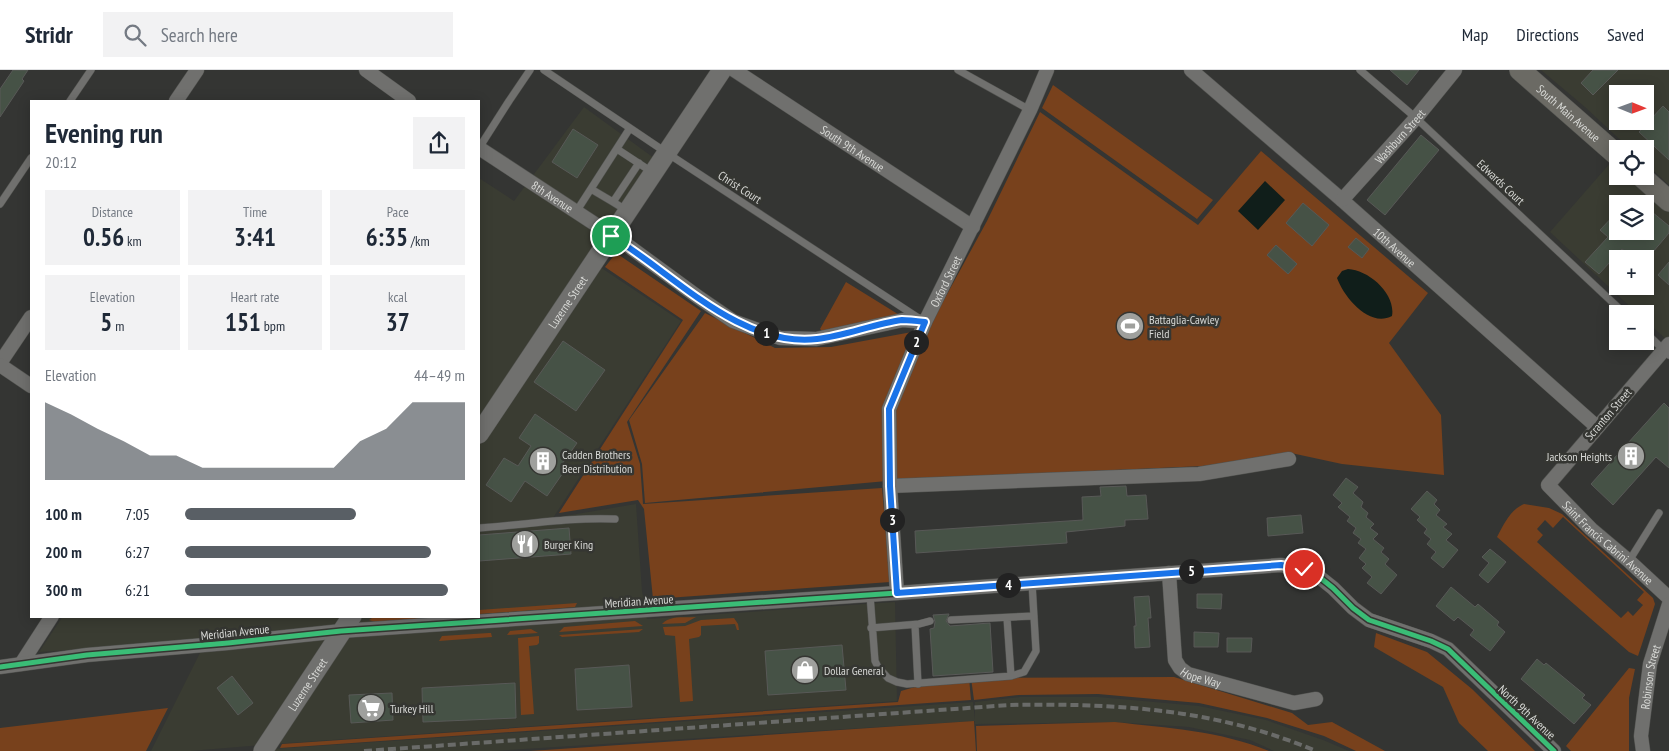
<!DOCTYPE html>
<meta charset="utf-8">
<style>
body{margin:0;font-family:"PT Sans Narrow",sans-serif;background:#f2f2f3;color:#1f2937;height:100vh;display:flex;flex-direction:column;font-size:19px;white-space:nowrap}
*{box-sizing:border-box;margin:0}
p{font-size:16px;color:#747a83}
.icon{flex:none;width:28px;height:28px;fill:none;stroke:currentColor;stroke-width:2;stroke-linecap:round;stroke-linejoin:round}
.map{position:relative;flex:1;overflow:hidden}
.drawer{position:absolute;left:30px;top:30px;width:450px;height:518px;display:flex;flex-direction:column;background:#fff;border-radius:0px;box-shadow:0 2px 12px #0003}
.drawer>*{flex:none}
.needle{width:32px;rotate:91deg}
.tools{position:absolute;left:1609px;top:15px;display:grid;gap:10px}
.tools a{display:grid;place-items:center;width:45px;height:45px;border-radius:0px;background:#fff;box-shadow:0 2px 12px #0003;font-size:25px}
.pin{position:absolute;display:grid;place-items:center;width:42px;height:42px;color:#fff;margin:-21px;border:2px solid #fff;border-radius:50%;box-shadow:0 1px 5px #0007}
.km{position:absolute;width:25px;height:25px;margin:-12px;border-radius:50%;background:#222;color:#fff;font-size:14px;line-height:25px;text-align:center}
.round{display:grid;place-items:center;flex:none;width:52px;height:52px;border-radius:0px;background:#f2f2f3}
.head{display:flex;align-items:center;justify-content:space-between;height:85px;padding:0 15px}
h1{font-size:28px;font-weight:700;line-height:38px}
.stats{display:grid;grid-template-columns:repeat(3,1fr);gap:8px;height:85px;padding:5px 15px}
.stats div{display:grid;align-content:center;border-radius:0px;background:#f2f2f3;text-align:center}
.stats b{font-size:25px;font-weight:700}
.stats small{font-size:14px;font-weight:400}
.stats p{font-size:14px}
.chart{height:140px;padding:10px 15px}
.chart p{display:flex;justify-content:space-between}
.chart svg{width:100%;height:90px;margin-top:5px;fill:#595f65;opacity:.7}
ul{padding:0 15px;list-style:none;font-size:16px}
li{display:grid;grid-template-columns:80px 60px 1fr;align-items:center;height:38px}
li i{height:12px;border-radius:6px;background:#595f65}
header{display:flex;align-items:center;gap:30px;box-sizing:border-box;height:70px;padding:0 25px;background:#fff;border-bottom:1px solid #e0e1e3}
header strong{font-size:24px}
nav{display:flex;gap:28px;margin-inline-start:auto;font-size:18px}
.search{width:350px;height:45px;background:#f2f2f3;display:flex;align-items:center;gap:12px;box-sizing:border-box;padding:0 18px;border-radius:0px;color:#747a83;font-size:19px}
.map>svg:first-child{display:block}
</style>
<header>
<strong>Stridr</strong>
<div class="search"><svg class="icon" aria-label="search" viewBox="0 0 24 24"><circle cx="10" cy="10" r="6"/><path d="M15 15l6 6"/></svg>Search here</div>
<nav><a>Map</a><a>Directions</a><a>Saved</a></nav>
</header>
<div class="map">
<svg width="1669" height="681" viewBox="0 0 1669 681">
<rect width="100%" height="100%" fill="#343533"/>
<!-- built -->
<path fill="#3a3c32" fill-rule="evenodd" d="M1541,0h128v115l-24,-22v-14h-15l-45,-42zM1618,24h27v27h-27z
M584,37l70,51 -66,101 93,62 -128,197 83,-14 6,87 5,28 248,-17 2,99 -609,42 -98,8h-39l55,-110 -167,11 24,-36h416v-438l35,23z
M1612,91l5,5 1,10h11l40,36v130l-24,-22v-6h-7l-88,-82zM1618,134h27v27h-27zM1618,189h27v27h-27z
M1020,627h78l101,9 67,14 57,20 26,11h-75l-24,-11 -61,-13 -74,-5 -140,2v-3l-483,30h-222l2,-2 701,-47 2,18v-18z"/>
<!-- green -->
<path fill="#78411c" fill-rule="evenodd" d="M1053,15l160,115 -16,19 -155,-111z
M1040,42l158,113 63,-74 167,142 -39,50 52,72 3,60 -102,-11 -51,-11 -88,13 -305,14 -253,23 -3,-39 -13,-44 76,-107 70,35 56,-1 97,-18 59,-108z
M616,183l85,58 -74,111 13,42 3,40 239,-16 8,94 -237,17 -9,-90 -6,-9 -79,13 124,-193 -78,-53z
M846,212l55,34 -79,15 -2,-2z
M1524,434l25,4 13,6 91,84 2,6 -17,52 -9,-4 -132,-115c7,-13 13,-27 27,-33zM1563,447l81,75 -7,8 6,5 -10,11 -5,-5 -7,7 -84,-76 6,-7 -6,-6 8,-9 8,8z
M577,533l-2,4 -96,7v-4z
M391,546h61l-77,6 -6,-2 3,-2z
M696,547l-11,6 -23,1c8,-9 23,-6 34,-7z
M734,548l4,6 1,6h-2l-2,-6 -34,2v9l-2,2 -10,2 4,62 -13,1 -5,-66 -10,-1 -2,-8 22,-1 16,-6z
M635,551l8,5 -84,6 5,-5z
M531,559l7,4 -31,2 3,-4z
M643,559l-4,3 -77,5 -3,-2z
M489,563h2l1,4 -53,4 3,-5z
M1376,563l51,19 45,37 63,62h-47l-29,-28 -16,-36 -69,-40z
M539,566v7l-2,2 -8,1 5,68 -13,1 -3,-77z
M1629,598l6,1 -6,29v53h-58l-5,-5z
M1174,607l118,36 16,12 24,-3 53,29h-29l-32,-15 -57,-18 -68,-15 -101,-9 -79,1 -45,5 -3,-22z
M969,608l2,22 -691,48 2,-4 616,-42 3,-11 42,-12z
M168,638l-22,43h-146v-23z
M974,651l2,30h-446z
M1115,652c52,6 106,9 154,29h-292l-1,-25z"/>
<!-- water -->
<path fill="#101e1a" d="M1265,111l20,19 -27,30 -20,-19z
M1348,199c21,1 48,25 44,47 -23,12 -48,-19 -55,-38l5,-7z"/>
<!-- building -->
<path fill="#465246" stroke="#585957" d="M13,0h15l-6,9 2,2 -24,36v-28z
M1390,0h29l-12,15z
M1593,0h25l-25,25 -12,-12z
M1663,36l6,6v48l-30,-28z
M573,59l25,16 -21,33 -25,-16z
M1421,65l18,15 -54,65 -18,-15z
M1303,133l26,22 -17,21 -26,-23z
M1618,141v20h27v-9l7,-10 17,14v7l-22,26h-13l-12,-10 -23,25 -14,-12 23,-25 -8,-7z
M1356,168l13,11 -7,9 -14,-11z
M1276,175l21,19 -9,10 -21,-19z
M1669,192v23l-11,-10z
M563,271l42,29 -29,41 -42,-29z
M1664,333l5,5v60l-13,-11 -43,48 -22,-21z
M535,344l42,29 -15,21 5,3 -20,29 -22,-15 -14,21 -25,-17 18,-27 14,8 13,-20 -12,-8z
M1346,408l12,9 -5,6 10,9 -2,5 7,6 -2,4 8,7 -4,4 8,6 -5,5 11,9 -3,4 8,7 -4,5 12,11 -16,19 -14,-11 5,-6 -10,-9 4,-4 -7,-6 7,-9 -8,-6 3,-4 -8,-6 3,-5 -9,-7 3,-4 -12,-10 4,-4 -9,-8z
M1126,416l1,10 19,-1 2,24 -23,1v6l-59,6 1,11 -151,10 -1,-22 168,-11 -1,-23 19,-1 -1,-9z
M1427,421l10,9 -3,4 6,6 -4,5 11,9 -4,3 9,7 -6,6 12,10 -15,18 -12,-10 5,-6 -9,-8 4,-5 -7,-6 3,-4 -10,-9 3,-3 -9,-8z
M1301,445l2,18 -35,3 -1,-18z
M569,458l2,26 -92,7v-26z
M1490,479l16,13 -18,21 -9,-8 10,-12 -7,-6z
M1451,517l24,20 3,-3 21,18 -2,3 8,7 -15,19 -20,-16 4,-5 -16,-13 -4,4 -18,-15z
M1197,524h25l-1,15 -24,-1z
M1149,526l2,22h-3l2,29 -15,1 -1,-22h2l-2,-29z
M949,544l-3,7 4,5 40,-3 3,49 -60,4 -3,-47 4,-1 1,-6 -2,-7z
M1194,562l25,1 -1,14h-24z
M1227,568h25l-1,14h-24z
M842,575l4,45 -78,5 -3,-44z
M1537,589l7,6 2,-2 39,32 -3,3 9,7 -17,19 -53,-45z
M629,595l3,42 -55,3 -2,-41z
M232,606l21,27 -15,12 -21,-27z
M515,613l1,35 -93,4 -1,-34z
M392,623l1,27 -42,3 -2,-28z"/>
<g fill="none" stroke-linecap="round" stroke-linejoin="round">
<defs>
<path id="lane" d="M544,0l123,83 253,166
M958,0l72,40
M1360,0l56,48 209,196
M70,31l21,-31
M479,78l30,-47 21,-31
M617,79l35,23
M591,119l22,13
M0,134l31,-46
M626,140l-13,-8 26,-39
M576,142l54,-84
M1645,262l24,23
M479,458c45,-3 91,-11 136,-9
M1629,491l30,-48
M870,525l5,66 3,6 10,11 9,4 10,2 104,-8 13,-4 12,-21 -4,-68
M1007,548l4,58
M951,550l83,-4
M915,555l3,59
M871,558l48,-4 11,-3"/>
<g id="street">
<path d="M366,0l43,31"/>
<path id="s1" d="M734,0l239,157"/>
<path id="s2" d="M1191,0l151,130 255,227"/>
<path d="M176,31l21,-31"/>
<path id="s3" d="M479,78l148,97 71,52 35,24 47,17 36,1 87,-19 22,2"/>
<path id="s4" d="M1342,130l74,-82 39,-48"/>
<path id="s5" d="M1669,274l-121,141 43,44 38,32 40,37"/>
<path d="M0,293l31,-46"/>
<path d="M0,295l31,21"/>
<path d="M890,416l309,-12 90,-15"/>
<path id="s6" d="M1169,503l6,87 5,8 8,6 106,29 22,-4"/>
<path id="s7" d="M897,523l-7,-107 -1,-77 36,-87 105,-212 17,-40"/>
<path d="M21,594l31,-48"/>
<path d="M0,597l87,-12 141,-12 113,-12 556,-38 384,-28 23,4 14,7 15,12 20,20 16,12 62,21 17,8 106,102"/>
<path id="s8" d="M1643,681l-2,-15 9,-72 19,-60"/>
</g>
<g id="secondary">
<path id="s9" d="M479,364l243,-364"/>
<path id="s10" d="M263,681l89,-135"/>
</g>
<g id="primary">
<path id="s11" d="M1520,0l98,86"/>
<path d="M1641,106l28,25"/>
</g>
</defs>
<!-- lane casing -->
<use href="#lane" stroke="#51524f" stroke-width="8"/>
<!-- street casing -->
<use href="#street" stroke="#51524f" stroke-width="15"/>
<!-- secondary casing -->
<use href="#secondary" stroke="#51524f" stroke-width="20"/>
<!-- primary casing -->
<use href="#primary" stroke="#51524f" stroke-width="22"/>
<!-- lane -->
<use href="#lane" stroke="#70706e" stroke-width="7"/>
<!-- street -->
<use href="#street" stroke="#70706e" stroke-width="14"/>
<!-- secondary -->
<use href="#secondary" stroke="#70706e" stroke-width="19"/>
<!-- primary -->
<use href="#primary" stroke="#6b6a64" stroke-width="21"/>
<!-- rail -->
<path stroke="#6a6b69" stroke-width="4" stroke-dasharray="8 4" stroke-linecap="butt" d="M364,681l646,-46c107,-2 207,4 306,46"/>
<defs>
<path id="cycleway" d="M0,597l87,-12 141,-12 113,-12 556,-38 384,-28 23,4 14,7 15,12 20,20 16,12 62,21 17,8 106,102"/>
</defs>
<!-- cycleway casing -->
<use href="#cycleway" stroke="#353632" stroke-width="8"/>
<!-- cycleway -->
<use href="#cycleway" stroke="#3abd76" stroke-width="5"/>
</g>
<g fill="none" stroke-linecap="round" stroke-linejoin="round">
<defs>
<path id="route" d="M611,166c61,36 128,112 206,103 28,-3 56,-15 85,-19 7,0 15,1 23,2l-36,87 1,77 7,107 384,-28 23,4"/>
</defs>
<!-- route casing -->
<use href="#route" stroke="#fff" stroke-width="10"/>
<!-- route -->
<use href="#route" stroke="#1a73e8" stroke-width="6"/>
</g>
<!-- icons -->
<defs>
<symbol id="stadium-disc" viewBox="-11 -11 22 22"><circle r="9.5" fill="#9fa09d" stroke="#353632"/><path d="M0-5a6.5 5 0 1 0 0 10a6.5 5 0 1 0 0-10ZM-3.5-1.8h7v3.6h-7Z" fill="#fff"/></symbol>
<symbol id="building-disc" viewBox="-11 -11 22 22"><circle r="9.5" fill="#9fa09d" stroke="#353632"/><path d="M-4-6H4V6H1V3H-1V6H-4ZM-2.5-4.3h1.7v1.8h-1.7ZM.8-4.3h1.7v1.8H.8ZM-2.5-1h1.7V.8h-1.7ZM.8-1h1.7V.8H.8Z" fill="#fff"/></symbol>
<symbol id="restaurant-disc" viewBox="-11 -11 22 22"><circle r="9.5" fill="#9fa09d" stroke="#353632"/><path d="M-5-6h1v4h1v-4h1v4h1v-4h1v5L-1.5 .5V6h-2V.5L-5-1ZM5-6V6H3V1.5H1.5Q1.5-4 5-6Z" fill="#fff"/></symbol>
<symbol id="shop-disc" viewBox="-11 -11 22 22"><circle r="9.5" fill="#9fa09d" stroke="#353632"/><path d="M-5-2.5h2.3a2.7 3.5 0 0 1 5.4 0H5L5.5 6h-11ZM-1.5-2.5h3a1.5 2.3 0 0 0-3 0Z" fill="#fff"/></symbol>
<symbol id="supermarket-disc" viewBox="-11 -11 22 22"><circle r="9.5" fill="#9fa09d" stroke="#353632"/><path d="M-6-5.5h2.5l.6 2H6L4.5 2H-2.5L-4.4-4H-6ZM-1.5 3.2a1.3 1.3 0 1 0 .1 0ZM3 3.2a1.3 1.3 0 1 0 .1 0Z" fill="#fff"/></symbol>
</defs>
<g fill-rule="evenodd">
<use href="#stadium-disc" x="1114" y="240" width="32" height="32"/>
<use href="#building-disc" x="1615" y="370" width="32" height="32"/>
<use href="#building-disc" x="527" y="375" width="32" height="32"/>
<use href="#restaurant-disc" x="509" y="458" width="32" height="32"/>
<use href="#shop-disc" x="789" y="584" width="32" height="32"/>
<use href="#supermarket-disc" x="355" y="622" width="32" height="32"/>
</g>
<g text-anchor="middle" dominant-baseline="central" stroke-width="5" stroke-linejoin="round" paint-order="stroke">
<!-- street labels -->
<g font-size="12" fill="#d8d9d6" stroke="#353632">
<text stroke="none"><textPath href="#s11" startOffset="65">South Main Avenue</textPath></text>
<text stroke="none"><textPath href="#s4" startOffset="86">Washburn Street</textPath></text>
<text stroke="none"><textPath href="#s1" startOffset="142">South 9th Avenue</textPath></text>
<text transform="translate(1501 112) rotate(43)">Edwards Court</text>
<text transform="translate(740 117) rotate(33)">Christ Court</text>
<text stroke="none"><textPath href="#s3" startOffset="88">8th Avenue</textPath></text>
<text stroke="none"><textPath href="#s2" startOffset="270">10th Avenue</textPath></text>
<text stroke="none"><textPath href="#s7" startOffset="324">Oxford Street</textPath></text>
<text stroke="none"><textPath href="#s9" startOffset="159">Luzerne Street</textPath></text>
<text transform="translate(1608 344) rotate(-49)">Scranton Street</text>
<text stroke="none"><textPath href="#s5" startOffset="269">Saint Francis Cabrini Avenue</textPath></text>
<text transform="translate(639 531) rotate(-4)">Meridian Avenue</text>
<text transform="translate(235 562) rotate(-6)">Meridian Avenue</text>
<text stroke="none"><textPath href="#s6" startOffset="120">Hope Way</textPath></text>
<text stroke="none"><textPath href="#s8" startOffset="75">Robinson Street</textPath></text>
<text stroke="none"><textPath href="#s10" startOffset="80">Luzerne Street</textPath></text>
<text transform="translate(1527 642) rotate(43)">North 9th Avenue</text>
</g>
<!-- poi labels -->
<g font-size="12" fill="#d8d9d6" stroke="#353632" text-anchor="start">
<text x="1149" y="249">Battaglia-Cawley<tspan x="1149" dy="14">Field</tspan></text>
<text x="562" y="384">Cadden Brothers<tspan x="562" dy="14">Beer Distribution</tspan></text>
<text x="1612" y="386" text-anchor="end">Jackson Heights</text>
<text x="544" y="474">Burger King</text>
<text x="824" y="600">Dollar General</text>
<text x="390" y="638">Turkey Hill</text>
</g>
</g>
</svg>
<div class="tools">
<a><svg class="needle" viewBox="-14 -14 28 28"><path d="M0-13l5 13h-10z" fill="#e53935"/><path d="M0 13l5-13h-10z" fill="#747a83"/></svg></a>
<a><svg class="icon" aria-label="locate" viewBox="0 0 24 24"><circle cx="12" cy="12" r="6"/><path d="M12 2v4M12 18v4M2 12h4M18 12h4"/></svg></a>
<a><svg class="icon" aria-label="layers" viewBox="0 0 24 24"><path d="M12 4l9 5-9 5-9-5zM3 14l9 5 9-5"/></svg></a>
<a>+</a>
<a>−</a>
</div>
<div class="pin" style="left:611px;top:166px;background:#1e9e55"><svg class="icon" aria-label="arrive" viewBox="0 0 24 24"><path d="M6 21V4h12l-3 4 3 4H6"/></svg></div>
<div class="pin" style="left:1304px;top:499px;background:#d93025"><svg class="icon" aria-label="check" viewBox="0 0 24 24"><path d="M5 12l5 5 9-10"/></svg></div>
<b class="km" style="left:766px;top:263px">1</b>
<b class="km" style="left:916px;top:272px">2</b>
<b class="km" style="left:892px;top:450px">3</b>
<b class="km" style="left:1008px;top:515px">4</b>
<b class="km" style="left:1191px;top:501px">5</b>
<section class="drawer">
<div class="head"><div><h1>Evening run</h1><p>20:12</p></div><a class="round"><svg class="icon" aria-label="share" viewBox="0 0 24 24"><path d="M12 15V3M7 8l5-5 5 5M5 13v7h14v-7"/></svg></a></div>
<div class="stats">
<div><p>Distance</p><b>0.56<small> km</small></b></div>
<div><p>Time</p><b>3:41</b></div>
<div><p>Pace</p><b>6:35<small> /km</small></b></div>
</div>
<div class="stats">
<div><p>Elevation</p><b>5<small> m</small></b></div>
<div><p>Heart rate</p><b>151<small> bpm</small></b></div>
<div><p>kcal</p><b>37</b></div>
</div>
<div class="chart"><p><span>Elevation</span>44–49 m</p>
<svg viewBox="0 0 160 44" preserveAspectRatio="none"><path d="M0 44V6L10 12L20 19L30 25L40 32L50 32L60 38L70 38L80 38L90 38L100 38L110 38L120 25L130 19L140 6L150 6L160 6V44z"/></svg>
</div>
<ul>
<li><b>100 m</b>7:05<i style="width:61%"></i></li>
<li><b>200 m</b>6:27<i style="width:88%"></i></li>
<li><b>300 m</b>6:21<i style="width:94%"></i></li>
</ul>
</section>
</div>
